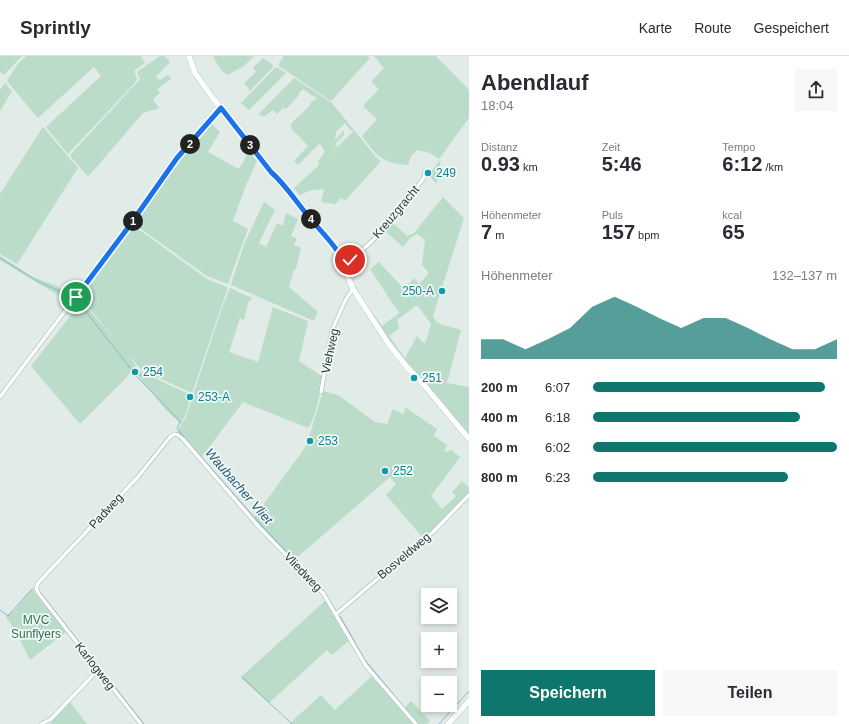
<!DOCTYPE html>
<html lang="de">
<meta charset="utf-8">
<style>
body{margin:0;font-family:Helvetica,sans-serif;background:#f7f7f7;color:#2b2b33;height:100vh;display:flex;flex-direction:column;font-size:15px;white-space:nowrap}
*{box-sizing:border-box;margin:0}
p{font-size:13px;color:#7c7c81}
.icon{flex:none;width:22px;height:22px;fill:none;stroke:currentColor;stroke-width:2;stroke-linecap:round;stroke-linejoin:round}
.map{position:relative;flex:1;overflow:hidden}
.drawer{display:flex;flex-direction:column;background:#fff;width:380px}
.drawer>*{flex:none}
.tools{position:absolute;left:421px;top:532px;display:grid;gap:8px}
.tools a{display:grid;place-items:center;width:36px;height:36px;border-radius:0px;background:#fff;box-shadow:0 2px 6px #0003;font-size:20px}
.pin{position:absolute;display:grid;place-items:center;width:34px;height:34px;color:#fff;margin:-17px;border:2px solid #fff;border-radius:50%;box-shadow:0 1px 4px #0007}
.km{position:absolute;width:20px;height:20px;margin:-10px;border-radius:50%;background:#222;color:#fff;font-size:11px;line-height:20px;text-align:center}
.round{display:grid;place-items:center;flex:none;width:42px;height:42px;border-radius:0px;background:#f7f7f7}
.headline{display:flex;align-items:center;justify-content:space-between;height:68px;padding:0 12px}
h1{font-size:22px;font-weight:700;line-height:30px}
.metrics{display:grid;grid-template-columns:repeat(3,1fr);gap:6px;height:68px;padding:4px 12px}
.metrics div{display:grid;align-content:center}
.metrics b{font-size:20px;font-weight:700}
.metrics small{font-size:11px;font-weight:400}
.metrics p{font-size:11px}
.chart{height:112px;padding:8px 12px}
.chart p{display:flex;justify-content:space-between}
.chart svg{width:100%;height:72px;margin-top:4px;fill:#0f766e;opacity:.7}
.primary-button{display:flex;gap:8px;margin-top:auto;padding:8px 12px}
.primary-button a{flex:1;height:46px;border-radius:0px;background:#0f766e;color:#fff;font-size:16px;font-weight:700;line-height:46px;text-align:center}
.primary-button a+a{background:#f7f7f7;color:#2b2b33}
ul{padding:0 12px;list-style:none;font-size:13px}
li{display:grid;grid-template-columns:64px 48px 1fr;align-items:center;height:30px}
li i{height:10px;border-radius:5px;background:#0f766e}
header{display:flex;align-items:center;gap:24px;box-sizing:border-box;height:56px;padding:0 20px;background:#fff;border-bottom:1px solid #e1e1e2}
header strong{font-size:19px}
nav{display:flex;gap:22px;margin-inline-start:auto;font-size:14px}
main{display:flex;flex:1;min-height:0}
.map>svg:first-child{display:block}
</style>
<header>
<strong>Sprintly</strong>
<nav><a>Karte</a><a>Route</a><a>Gespeichert</a></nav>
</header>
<main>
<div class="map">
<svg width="469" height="668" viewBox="0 0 469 668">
<rect width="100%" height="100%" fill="#e1ebe8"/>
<!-- green -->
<path fill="#bbdcc9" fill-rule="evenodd" d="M0,0h22l-18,19 -4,-3z
M26,0h115l4,7 -11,8 3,8 -4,6 -65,69 -22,-27 55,-51 -7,-9 -56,51 -31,-37 10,-16z
M160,0h5l5,6 -14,15 4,3 8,-5 3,4 -14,10 3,4 -7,6 6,9 -16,5 -55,64 -18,-21 1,-2 69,-75 -3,-7z
M215,0h39l-10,10 -17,9 -5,-4 -9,-14z
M284,0h84l2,2 -39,43 -52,-35v-3z
M374,0h62l33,34v28l-30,41 -9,-6 -13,-3 -6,6 -3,9c-27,-2 -31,-9 -46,-29l15,-17 -14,-13 16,-17 -8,-7 13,-14z
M263,2l9,6 1,3 -23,24 -6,-8 12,-11 -3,-4z
M275,12h3l8,5 -37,37 -8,-7z
M294,22l37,24 45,55 5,4 -36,40 -4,-3 -6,6 -14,-2 3,-13 -12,1 -13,5 -5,-7 25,-23 -1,-4 7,-9 -3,-6 -3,-2 -21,21 -4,-4 14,-15 -16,-17 -1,-4c4,-9 17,-13 20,-23l6,-3 -1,-1 -13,-9 -4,4v2l-13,14 -3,-1 -6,6 -4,-4 -10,7 -4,-3zM345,67l5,7 4,1 -24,23 7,-8 -1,-3 8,-8v-4h-1l-7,9h-1l1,-8z
M5,27l7,8 -12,20v-21z
M210,66l10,10 -12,20 31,17 10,-18 8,10 -11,24 -13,36 15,8 -20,55 -21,-8 -70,-50 -2,-1v-5l45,-63z
M43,71l35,41 -61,96 -17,-10v-60z
M441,103l-4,22 -1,3 -7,-10z
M443,141l21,21 -31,98 4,7 24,7 -14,53 22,4v47l-31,-36 -39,-43 -32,-50 15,21 17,-13 -29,-44 9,-7 25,27 10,-11 5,6 10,-11 -7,-8 3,-25 -8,-6 -7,4 -7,9 -18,-16 7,-9 15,14 7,-3zM417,249l14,19 -6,20 -8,-8 -12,22 -16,-22 10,-8 -2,-8z
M264,146l11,8 -16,33 7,4 11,-24 6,3 3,-13 12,6 -7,17 6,3 -3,6 7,3 -5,21 -2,1 -5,17 29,25 -4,9 -83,-36v-1l14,-42z
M131,170h3l11,8 62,45 20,8v3l-35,103 -49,-22 -15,-16 8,11 -15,17 -41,41 -49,-58 48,-61 -5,-4 2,-2 14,12 29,34 -29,-36 -11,-9 -1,-4z
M0,200l33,21 24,9 17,11 -5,5 -69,-42z
M230,232l22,10 -4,5 -4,17 -4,-2 -11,34 29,10 15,-55 35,14 -9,40 24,16c-3,14 -7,41 -15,51l-65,-26 -42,56 -25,-25 10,-16 37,-112z
M137,312l6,5 48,22 -4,16 -6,13 -15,-14 -32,-39z
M323,335l15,4 37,27 12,2 6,-15 11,5 1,-7 32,22 -3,7 13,9 -3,5 3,2 4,-2 9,7 -29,39 11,13 14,-13 -4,-4 10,-11 7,7v6l-45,45 -38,-44 10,-11 -6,-7 -97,84 -40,-42 51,-70 4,-8z
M33,532l2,5 31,39 -36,28 -12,-25 -12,-18 1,-2 7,-4z
M326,544l23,41 -17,14 -5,-5 -58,53 -28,-25 1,-2z
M372,620l41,48h-121l-2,-1 31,-28 14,15z
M411,645l17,18 2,2 -3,3h-10l-13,-16z
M70,646l17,22h-37z"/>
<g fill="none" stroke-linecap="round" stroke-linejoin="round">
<!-- stream -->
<path stroke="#8bb8ce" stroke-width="1" d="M0,202l39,24 25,11 6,5
M76,247l11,10 44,56
M135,316v3l6,6 38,39 1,2 -3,6 6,8 80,91 60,63 13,21
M135,316l8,5
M39,535l105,133
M0,554l8,6 24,-27
M340,560l25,44 53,64
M242,621l50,47
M439,668l30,-33"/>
<defs>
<path id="street" d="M344,207c31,-18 54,-52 76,-80l5,-7 -1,-4
M321,336l11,-62 14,-31 7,-10
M0,341l127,-168 50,-71 44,-50
M336,558l97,-82 36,-37
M41,668l10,-5 47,-49
M141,668l-77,-98 -25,-32 -3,-6 2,-5 99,-105 33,-41 4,-3 4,1 5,4 75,87 65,67 43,73 50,58"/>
<path id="secondary" d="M189,0l6,17 17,24 59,75 14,14 17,23 36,43 15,37 35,54 18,23 18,19 45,54
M448,668l21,-23"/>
</defs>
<!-- street casing -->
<use href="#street" stroke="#a4b3b0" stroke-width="4.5"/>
<!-- secondary casing -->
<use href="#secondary" stroke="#a0b6b2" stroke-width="6"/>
<!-- street -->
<use href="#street" stroke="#fff" stroke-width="3.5"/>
<!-- secondary -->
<use href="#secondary" stroke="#fff" stroke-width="5.5"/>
</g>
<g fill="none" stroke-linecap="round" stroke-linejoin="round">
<defs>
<path id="route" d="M76,241l51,-68 50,-71 44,-50 50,64c15,13 25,30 38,45 12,15 27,28 35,46l6,-3"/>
</defs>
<!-- route casing -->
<use href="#route" stroke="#fff" stroke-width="8"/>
<!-- route -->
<use href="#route" stroke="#1a73e8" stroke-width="5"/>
</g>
<!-- markers -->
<g fill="#0f9aa8" stroke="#f2f8f6" stroke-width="1.5">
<circle cx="428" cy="117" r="4"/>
<circle cx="442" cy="235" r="4"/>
<circle cx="135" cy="316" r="4"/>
<circle cx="414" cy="322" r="4"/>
<circle cx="190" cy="341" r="4"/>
<circle cx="310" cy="385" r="4"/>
<circle cx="385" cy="415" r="4"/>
</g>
<g text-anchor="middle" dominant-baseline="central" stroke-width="3.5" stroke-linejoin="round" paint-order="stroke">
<!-- culture labels -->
<g font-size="12" fill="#0d838f" stroke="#f2f8f6" text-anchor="start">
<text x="436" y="117">249</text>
<text x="434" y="235" text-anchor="end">250-A</text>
<text x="143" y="316">254</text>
<text x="422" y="322">251</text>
<text x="198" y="341">253-A</text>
<text x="318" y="385">253</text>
<text x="393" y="415">252</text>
</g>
<!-- street labels -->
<g font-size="12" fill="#223b39" stroke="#f2f8f6">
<text transform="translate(396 156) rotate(-50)">Kreuzgracht</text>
<text transform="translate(330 295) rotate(-78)">Viehweg</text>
<text transform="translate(106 455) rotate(-47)">Padweg</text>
<text transform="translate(404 500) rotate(-40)">Bosveldweg</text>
<text transform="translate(303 516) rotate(46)">Vliedweg</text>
<text transform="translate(95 610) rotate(52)">Karlogweg</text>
</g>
<!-- park labels -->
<g font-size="12" fill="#2e7053" stroke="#f2f8f6">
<text x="36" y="564">MVC<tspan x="36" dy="14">Sunflyers</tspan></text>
</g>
<!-- water labels -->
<g font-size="13" font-style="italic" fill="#1f5775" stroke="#f2f8f6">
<text transform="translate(239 430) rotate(49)">Waubacher Vliet</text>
</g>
</g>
</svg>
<div class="tools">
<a><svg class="icon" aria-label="layers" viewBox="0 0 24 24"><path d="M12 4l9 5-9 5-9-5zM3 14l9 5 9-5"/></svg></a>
<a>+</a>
<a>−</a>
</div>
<div class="pin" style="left:76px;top:241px;background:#1e9e55"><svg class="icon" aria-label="arrive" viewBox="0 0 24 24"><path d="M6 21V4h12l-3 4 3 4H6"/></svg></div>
<div class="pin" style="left:350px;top:204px;background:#d93025"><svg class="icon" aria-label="check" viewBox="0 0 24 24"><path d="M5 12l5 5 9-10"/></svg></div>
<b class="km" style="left:133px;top:165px">1</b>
<b class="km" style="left:190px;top:88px">2</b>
<b class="km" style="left:250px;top:89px">3</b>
<b class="km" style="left:311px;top:163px">4</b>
</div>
<section class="drawer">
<div class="headline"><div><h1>Abendlauf</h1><p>18:04</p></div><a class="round"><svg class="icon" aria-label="share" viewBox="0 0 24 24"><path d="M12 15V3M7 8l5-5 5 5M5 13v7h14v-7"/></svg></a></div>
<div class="metrics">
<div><p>Distanz</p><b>0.93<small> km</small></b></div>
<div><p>Zeit</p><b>5:46</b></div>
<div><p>Tempo</p><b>6:12<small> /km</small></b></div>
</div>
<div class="metrics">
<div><p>Höhenmeter</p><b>7<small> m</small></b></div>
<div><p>Puls</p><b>157<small> bpm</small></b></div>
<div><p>kcal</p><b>65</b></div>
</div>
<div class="chart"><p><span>Höhenmeter</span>132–137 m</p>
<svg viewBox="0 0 160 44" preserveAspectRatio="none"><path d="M0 44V32L10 32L20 38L30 32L40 25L50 12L60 6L70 12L80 19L90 25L100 19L110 19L120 25L130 32L140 38L150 38L160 32V44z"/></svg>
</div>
<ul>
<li><b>200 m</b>6:07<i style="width:95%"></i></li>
<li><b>400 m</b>6:18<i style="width:85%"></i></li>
<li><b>600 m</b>6:02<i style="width:100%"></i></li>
<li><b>800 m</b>6:23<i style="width:80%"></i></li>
</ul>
<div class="primary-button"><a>Speichern</a><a>Teilen</a></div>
</section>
</main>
